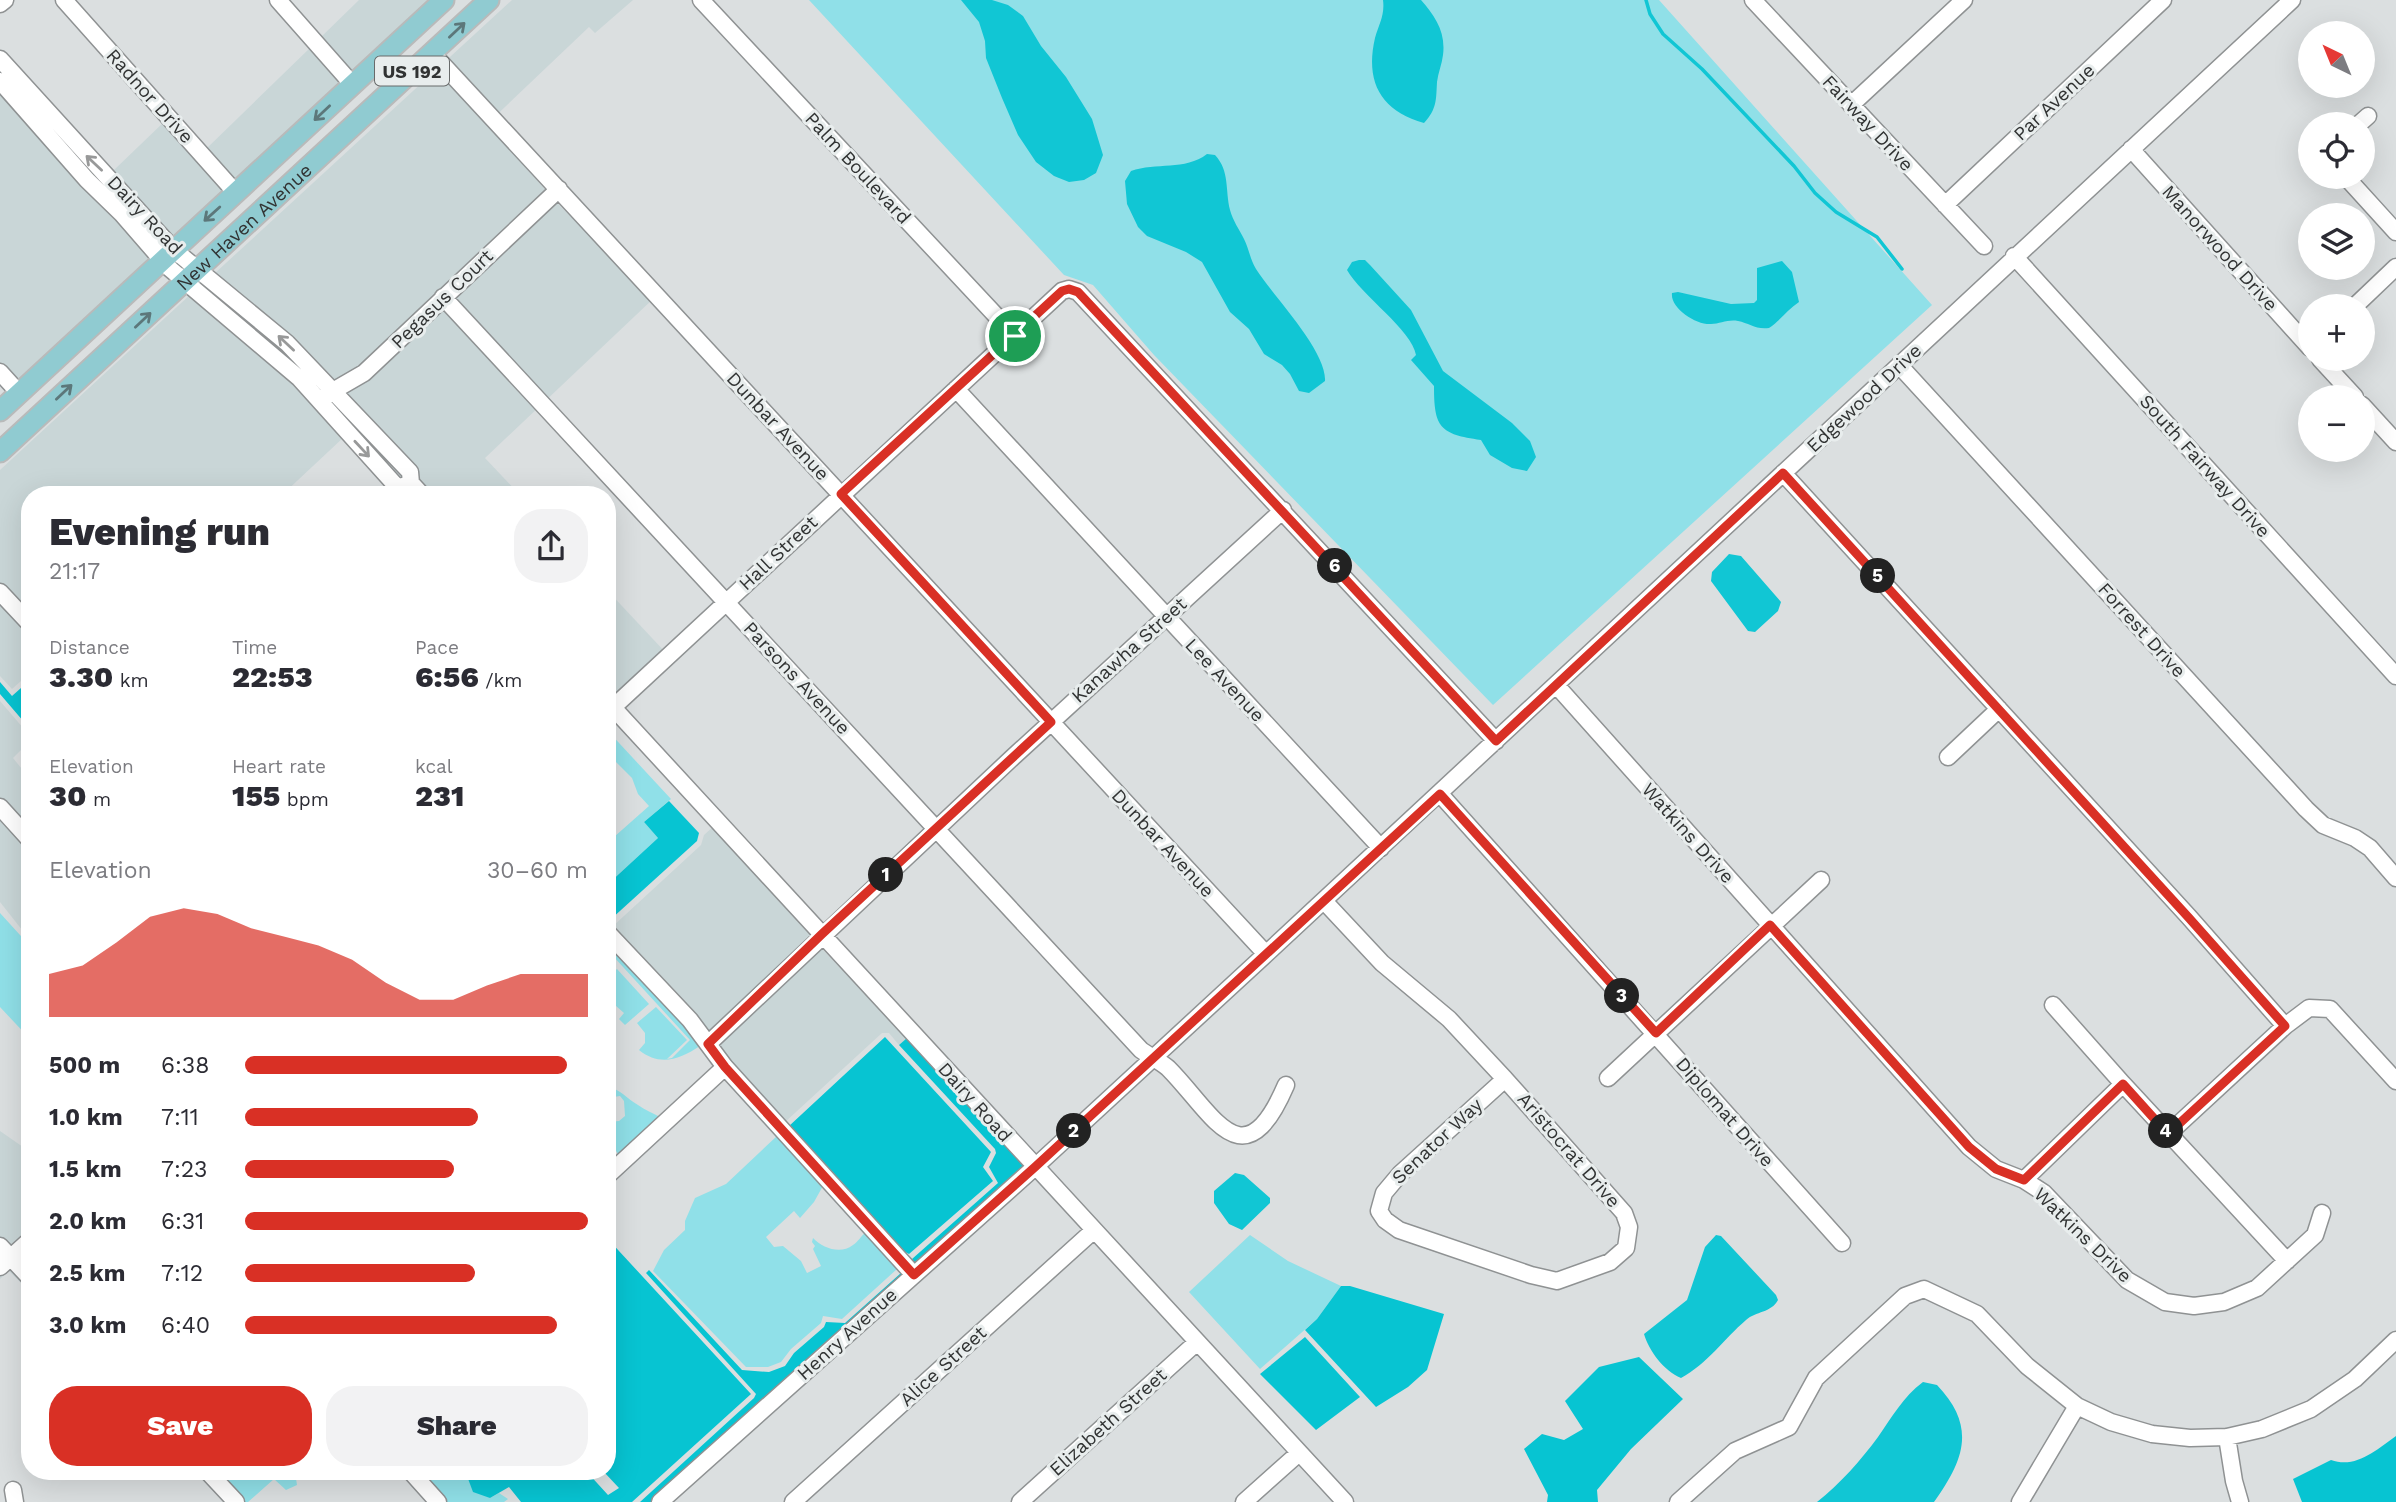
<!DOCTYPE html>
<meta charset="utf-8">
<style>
body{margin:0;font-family:"Work Sans",sans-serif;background:#f2f2f3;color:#2b2b33;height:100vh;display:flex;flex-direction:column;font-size:26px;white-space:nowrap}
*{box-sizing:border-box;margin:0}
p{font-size:23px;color:#7c7c81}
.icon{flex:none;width:38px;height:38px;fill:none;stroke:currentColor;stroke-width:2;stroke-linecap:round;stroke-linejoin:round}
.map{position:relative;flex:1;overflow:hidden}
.details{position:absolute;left:21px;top:486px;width:595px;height:994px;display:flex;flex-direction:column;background:#fff;border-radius:28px;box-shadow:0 7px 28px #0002}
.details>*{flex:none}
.needle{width:46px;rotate:317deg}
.controls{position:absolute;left:2298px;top:21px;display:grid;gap:14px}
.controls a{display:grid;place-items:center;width:77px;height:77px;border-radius:50%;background:#fff;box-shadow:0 7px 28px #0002;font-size:35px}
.pin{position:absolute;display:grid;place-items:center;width:60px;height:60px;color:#fff;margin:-30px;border:4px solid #fff;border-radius:50%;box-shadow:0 2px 7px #0007}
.km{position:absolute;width:35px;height:35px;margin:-18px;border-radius:50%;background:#222;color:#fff;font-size:19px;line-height:35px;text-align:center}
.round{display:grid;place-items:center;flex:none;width:74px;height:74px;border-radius:28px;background:#f2f2f3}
.overview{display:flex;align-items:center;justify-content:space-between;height:119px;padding:0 28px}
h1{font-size:38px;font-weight:800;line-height:52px}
.figures{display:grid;grid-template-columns:repeat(3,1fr);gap:10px;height:119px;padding:7px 28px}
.figures div{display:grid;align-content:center}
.figures b{font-size:30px;font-weight:800}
.figures small{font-size:19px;font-weight:400}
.figures p{font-size:19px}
.chart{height:196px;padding:14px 28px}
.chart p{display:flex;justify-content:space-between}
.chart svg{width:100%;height:126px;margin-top:7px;fill:#d93025;opacity:.7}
.cta{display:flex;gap:14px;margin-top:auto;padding:14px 28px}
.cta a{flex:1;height:80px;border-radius:28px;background:#d93025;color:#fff;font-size:28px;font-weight:800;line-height:80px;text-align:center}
.cta a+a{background:#f2f2f3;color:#2b2b33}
ul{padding:0 28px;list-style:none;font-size:23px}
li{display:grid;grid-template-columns:112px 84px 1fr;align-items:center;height:52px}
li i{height:18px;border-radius:9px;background:#d93025}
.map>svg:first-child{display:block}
</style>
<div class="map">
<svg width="2396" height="1502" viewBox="0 0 2396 1502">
<rect width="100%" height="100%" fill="#dbdfe0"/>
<!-- built -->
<path fill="#c9d6d7" d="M359,0h77l-83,77 -34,-38z
M512,0h121l-38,33 -6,-6 -102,97 73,82 94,92 -169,160 35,37h-91l-215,-221z
M312,46l33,38 -109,100 -31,-34z
M0,48l114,122 51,-49 63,71 -55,49z
M0,89l154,170 -135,126 -19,-21z
M206,281l77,66 122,126v6l-6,2 -199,-195z
M192,293l103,89 49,55 -62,58h-252v178l-18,16 -12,-13v-206z
M607,590l60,64 -51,48 -9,-9z
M0,701l30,35v5l-17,17 17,21v161l-30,-38z
M715,825l108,122 -1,2 85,89 -8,7 -10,-12h-7l-98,90 -55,-47 -13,-36 -104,-113 89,-82 3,-10z
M0,1131l23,16 7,7v138l-21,-21 -9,8z"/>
<!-- green -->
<path fill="#90e0e8" d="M809,0h850l273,305 -439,400 -339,-350 -61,-70 -29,-10z
M607,730l64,69 -27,23 14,16 -51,47v-47l4,-4 3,3 35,-31 -11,-12 -6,-16 -22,-22 -3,2z
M0,913l30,33v93l-30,-32z
M616,953l62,61 22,32c-20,13 -40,21 -61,4l6,-7v-10l-8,-10 19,-16 31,33 -20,19 5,-1 18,-18 -77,-84z
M617,969l32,35 -24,21 -6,-6 5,-6 -17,-15v-20z
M607,1087c14,2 20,12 31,18 7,5 15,8 22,12l-40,40 -13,-20v-15l12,-1 6,-5 -1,-15 -4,-5 -13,2z
M777,1136l47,48 -10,18 -14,16 -6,-7 -28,26 8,10 9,-1 18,15 6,12 14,-7 -8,-17 2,-3 -3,-4 1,-4c10,10 27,17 40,7 5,-3 8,-9 13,-13l29,32 2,5 -55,50 -19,-3 -2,7 -30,26 -10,13 -13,5h-22l-93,-96 11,-21 21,-20v-9l10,-23 31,-14z
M1250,1235l38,26 53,25 -24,33 -57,50 -71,-77z
M215,1472h58l6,3 16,-3 2,13 -11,5 -12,-11 -26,23h-4z
M425,1472h46l-4,4 23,22 9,-5 9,6 -4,3h-60l-22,-23z"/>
<!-- forest -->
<path fill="#07c4d2" d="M30,680v49l-30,-35v-12l12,14z
M669,801l30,32 -2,8 -87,79 -3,-1v-34l51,-47 -14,-16z
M885,1037l106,115 -8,15 10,14 -84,73 -8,-4 -113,-123z
M907,1038l120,128 -376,336h-11l114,-104 2,-4 -110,-121 3,-3 93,100 27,2 16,-6 9,-13 30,-26 2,-5 19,1 56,-50 6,-15 5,1 86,-76 -9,-16 7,-14 -1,-4 -96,-104z
M607,1238l144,156 -119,108h-111l-12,-15 -19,11 -17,-6 -6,-16 4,-4h116l21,23 11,-7 -15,-16h3z
M1341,1286h9l94,28 -17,56 -19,17 -32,20 -71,-77 12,-11z
M1305,1337l55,60 -44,33 -56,-56z
M1639,1357l44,42 -52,50 -34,41 1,12h-51l1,-7 -24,-46 18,-15 22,6 19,-11 -18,-28 34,-34z
M2396,1436v66h-94l-9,-23 38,-19c25,9 45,-10 65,-24z"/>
<!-- water -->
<path fill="#11c6d4" d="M961,0h31l16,5 15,11 18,30 25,31 26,42 11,36 -7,18 -12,7 -15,2 -15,-6 -18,-14 -18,-27 -16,-37 -16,-40 -1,-17 -6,-19z
M1383,0h38c14,16 25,32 22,55 -1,9 -5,18 -6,27 -1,18 0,27 -13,41 -44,-12 -59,-42 -49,-85 4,-14 10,-23 8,-38z
M1207,154l8,1c15,16 10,35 15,55 3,11 9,19 14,29 5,10 6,20 12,30 17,27 71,82 69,112l-16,12 -10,-2 -9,-17 -8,-9 -18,-11 -15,-25 -19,-17 -28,-50 -16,-10 -39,-16 -9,-9 -11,-23 -2,-23 6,-10c25,-9 54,0 76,-17z
M1359,260h6l5,5 41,45 32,61 69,52 18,18 6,16 -9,14 -15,-3 -22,-13 -9,-15c-41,-6 -47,-12 -47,-54l-23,-26 5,-5c-4,-25 -55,-60 -69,-85l5,-8z
M1782,261l10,11 7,30c-11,7 -18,18 -30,26 -13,2 -20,-5 -31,-7 -10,-2 -18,3 -27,3 -15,1 -41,-16 -39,-31l6,-1 53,12 23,-1 3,-3v-32z
M1729,554l12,2 40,46 -3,9 -23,21 -7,-1 -37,-50 1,-9z
M1235,1173l9,2 26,23v5l-28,27 -13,-6 -15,-21v-12z
M1716,1235l5,1 55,59 2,5c-7,13 -22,11 -32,20 -22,19 -39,44 -65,58 -17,-7 -32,-27 -37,-44l43,-34 18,-53z
M1923,1382l14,3c40,42 27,75 -3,117h-117c23,-18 44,-42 61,-65 14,-20 25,-40 45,-55z"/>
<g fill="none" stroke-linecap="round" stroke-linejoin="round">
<!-- stream -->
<path stroke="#11c6d4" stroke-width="3.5" d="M1646,0l4,14 13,20 39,35 92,97 21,27 21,19 41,25 25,32"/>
<defs>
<path id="minor" d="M64,0l172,193
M278,0l75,85
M701,0l314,336
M1753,0l231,246
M0,4l5,-4
M432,53l834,901
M0,59l173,190 114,94 123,129 1,11 11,12
M0,81l87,99 35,34 46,53 131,111 99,110 13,-5
M1851,105l113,-105
M2359,124l9,-8
M2131,149l179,199
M2346,177l50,55
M1945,205l218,-205
M2014,256l382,420
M443,297l698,753c8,6 19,11 27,18 45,45 75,117 118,17
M2355,306l41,-39
M2320,359l35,38
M1899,365l407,444 17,16 32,13 15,10 26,30
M0,372l19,21
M956,389l425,459
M326,395l38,-22 195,-184
M2362,405l34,37
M1783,473l406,444 96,109
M0,592l30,32
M1556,685l413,462 27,22 28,11 20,13 83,87 38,22 29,4 30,-4 33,-14 58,-53 7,-22
M607,701l738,801
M607,713l455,-422 7,-2 9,3 418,449
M1948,757l51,-48
M1440,794l402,449
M0,807l30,33
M1324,901l58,62 67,56 56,60 119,134 5,14 -3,21 -16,14 -53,19 -26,-6 -132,-45 -14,-10 -6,-9 5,-18 16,-19 105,-95
M607,932l83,88 35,47 189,208
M2053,1005l70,79 164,177
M708,1044l305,-287 270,-247
M1608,1078l213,-198
M2168,1134l117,-108 24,-18 21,1 66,72
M607,1176l118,-109
M2024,1180l99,-96
M0,1246l30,32
M0,1267l30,-27
M2227,1437l7,44 6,21
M208,1472l28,30
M411,1472l27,30
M13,1490l2,12
M660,1502l375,-335 231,-213 1026,-954
M793,1502l300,-271
M1020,1502l176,-159
M1244,1502l55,-49
M1678,1502l57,-51 54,-24 27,-49 89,-82 19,-7 53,25 50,52 50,40 34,16 41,12 38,4 37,-1 35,-8 49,-20 44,-30 41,-39
M2020,1502l57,-96"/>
<g id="major">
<path d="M0,411l444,-411"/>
<path id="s1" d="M0,452l489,-452"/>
</g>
</defs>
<!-- minor casing -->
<use href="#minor" stroke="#8f9293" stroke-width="19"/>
<!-- major casing -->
<use href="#major" stroke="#b9baba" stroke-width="23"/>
<!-- minor -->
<use href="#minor" stroke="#fff" stroke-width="16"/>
<!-- major -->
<use href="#major" stroke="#90cbd1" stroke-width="19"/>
</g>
<!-- one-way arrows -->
<defs><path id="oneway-shaft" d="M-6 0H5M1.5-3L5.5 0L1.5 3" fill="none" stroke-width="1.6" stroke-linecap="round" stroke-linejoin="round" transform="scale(1.75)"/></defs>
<g stroke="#5c777a">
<use href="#oneway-shaft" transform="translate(457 30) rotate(-43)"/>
<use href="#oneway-shaft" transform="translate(322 113) rotate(137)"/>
<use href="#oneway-shaft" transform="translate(212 214) rotate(138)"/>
<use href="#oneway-shaft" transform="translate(143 320) rotate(-43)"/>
<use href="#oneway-shaft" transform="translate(64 392) rotate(-43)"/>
</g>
<g stroke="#989999">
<use href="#oneway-shaft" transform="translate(94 163) rotate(-137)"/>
<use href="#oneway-shaft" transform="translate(286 343) rotate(-137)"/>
<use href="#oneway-shaft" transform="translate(362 449) rotate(47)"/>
</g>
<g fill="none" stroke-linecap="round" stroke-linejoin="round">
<defs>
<path id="route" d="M1069,289l9,3 418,449 287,-268 406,445 96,108 -117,108 -45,-50 -99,96 -28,-11 -27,-22 -199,-222 -114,108 -216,-239 -405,373 -121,108 -189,-208 -17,-23 114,-110 229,-212 -210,-228 221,-203z"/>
</defs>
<!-- route casing -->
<use href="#route" stroke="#fff" stroke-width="14"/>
<!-- route -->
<use href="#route" stroke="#d93025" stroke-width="9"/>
</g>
<g text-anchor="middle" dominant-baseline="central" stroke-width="6" stroke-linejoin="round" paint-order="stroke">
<!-- shield labels -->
<rect fill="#e8eded" stroke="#686b6b" stroke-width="2" x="375" y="56.5" width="74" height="29" rx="5"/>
<g font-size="18" font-weight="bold" fill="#313333">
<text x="412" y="71">US 192</text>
</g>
<!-- street labels -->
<g font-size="19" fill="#313333" stroke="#e8eded">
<text transform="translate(150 96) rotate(48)">Radnor Drive</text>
<text transform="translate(2054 102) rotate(-43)">Par Avenue</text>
<text transform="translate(1868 123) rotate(47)">Fairway Drive</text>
<text transform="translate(858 168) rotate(47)">Palm Boulevard</text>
<text transform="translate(145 215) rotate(47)">Dairy Road</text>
<text stroke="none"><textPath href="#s1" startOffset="332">New Haven Avenue</textPath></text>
<text transform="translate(2220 248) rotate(48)">Manorwood Drive</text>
<text transform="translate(442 299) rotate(-44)">Pegasus Court</text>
<text transform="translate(1864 398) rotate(-43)">Edgewood Drive</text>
<text transform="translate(778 426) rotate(47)">Dunbar Avenue</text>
<text transform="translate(2205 466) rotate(48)">South Fairway Drive</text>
<text transform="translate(778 553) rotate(-43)">Hall Street</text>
<text transform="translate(2142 630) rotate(48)">Forrest Drive</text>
<text transform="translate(1129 650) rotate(-42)">Kanawha Street</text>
<text transform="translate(797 678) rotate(47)">Parsons Avenue</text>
<text transform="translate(1225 680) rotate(47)">Lee Avenue</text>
<text transform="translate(1688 833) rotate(48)">Watkins Drive</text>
<text transform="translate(1163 843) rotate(47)">Dunbar Avenue</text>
<text transform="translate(975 1102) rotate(48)">Dairy Road</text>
<text transform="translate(1725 1112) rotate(49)">Diplomat Drive</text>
<text transform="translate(1437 1141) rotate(-43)">Senator Way</text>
<text transform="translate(1569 1150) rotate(49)">Aristocrat Drive</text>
<text transform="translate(2083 1235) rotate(44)">Watkins Drive</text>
<text transform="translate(847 1334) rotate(-42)">Henry Avenue</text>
<text transform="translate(943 1366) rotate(-42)">Alice Street</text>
<text transform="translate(1108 1422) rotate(-42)">Elizabeth Street</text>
</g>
</g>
</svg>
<div class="controls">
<a><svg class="needle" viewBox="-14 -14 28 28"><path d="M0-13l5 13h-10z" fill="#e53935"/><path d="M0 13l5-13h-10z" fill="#7c7c81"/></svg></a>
<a><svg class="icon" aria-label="locate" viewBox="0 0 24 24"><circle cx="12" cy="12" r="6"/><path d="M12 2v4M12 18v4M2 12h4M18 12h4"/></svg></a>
<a><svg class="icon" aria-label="layers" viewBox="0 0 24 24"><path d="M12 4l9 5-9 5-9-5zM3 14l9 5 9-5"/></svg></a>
<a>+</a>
<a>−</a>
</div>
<div class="pin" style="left:1015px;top:336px;background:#1e9e55"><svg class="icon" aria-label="arrive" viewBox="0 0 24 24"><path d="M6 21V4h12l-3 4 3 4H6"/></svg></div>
<b class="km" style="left:886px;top:875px">1</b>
<b class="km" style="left:1074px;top:1131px">2</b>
<b class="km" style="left:1622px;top:996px">3</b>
<b class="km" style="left:2166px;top:1131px">4</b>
<b class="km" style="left:1878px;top:576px">5</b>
<b class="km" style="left:1335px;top:566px">6</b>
<section class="details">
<div class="overview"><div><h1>Evening run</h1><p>21:17</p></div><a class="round"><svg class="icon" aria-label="share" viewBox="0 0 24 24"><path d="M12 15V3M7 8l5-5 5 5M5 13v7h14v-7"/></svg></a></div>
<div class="figures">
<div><p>Distance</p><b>3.30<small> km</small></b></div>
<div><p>Time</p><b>22:53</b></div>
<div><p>Pace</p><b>6:56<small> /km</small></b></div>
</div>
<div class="figures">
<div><p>Elevation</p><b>30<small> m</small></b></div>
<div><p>Heart rate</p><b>155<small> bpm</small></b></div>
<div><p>kcal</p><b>231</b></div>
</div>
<div class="chart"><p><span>Elevation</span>30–60 m</p>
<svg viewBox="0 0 160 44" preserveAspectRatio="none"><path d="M0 44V29L10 26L20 18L30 9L40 6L50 8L60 13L70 16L80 19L90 24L100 32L110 38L120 38L130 33L140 29L150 29L160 29V44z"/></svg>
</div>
<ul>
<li><b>500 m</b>6:38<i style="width:94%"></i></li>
<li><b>1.0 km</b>7:11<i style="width:68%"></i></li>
<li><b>1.5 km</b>7:23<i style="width:61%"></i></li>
<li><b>2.0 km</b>6:31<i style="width:100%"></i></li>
<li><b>2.5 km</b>7:12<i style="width:67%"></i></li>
<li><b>3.0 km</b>6:40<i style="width:91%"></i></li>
</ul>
<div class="cta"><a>Save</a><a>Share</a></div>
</section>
</div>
